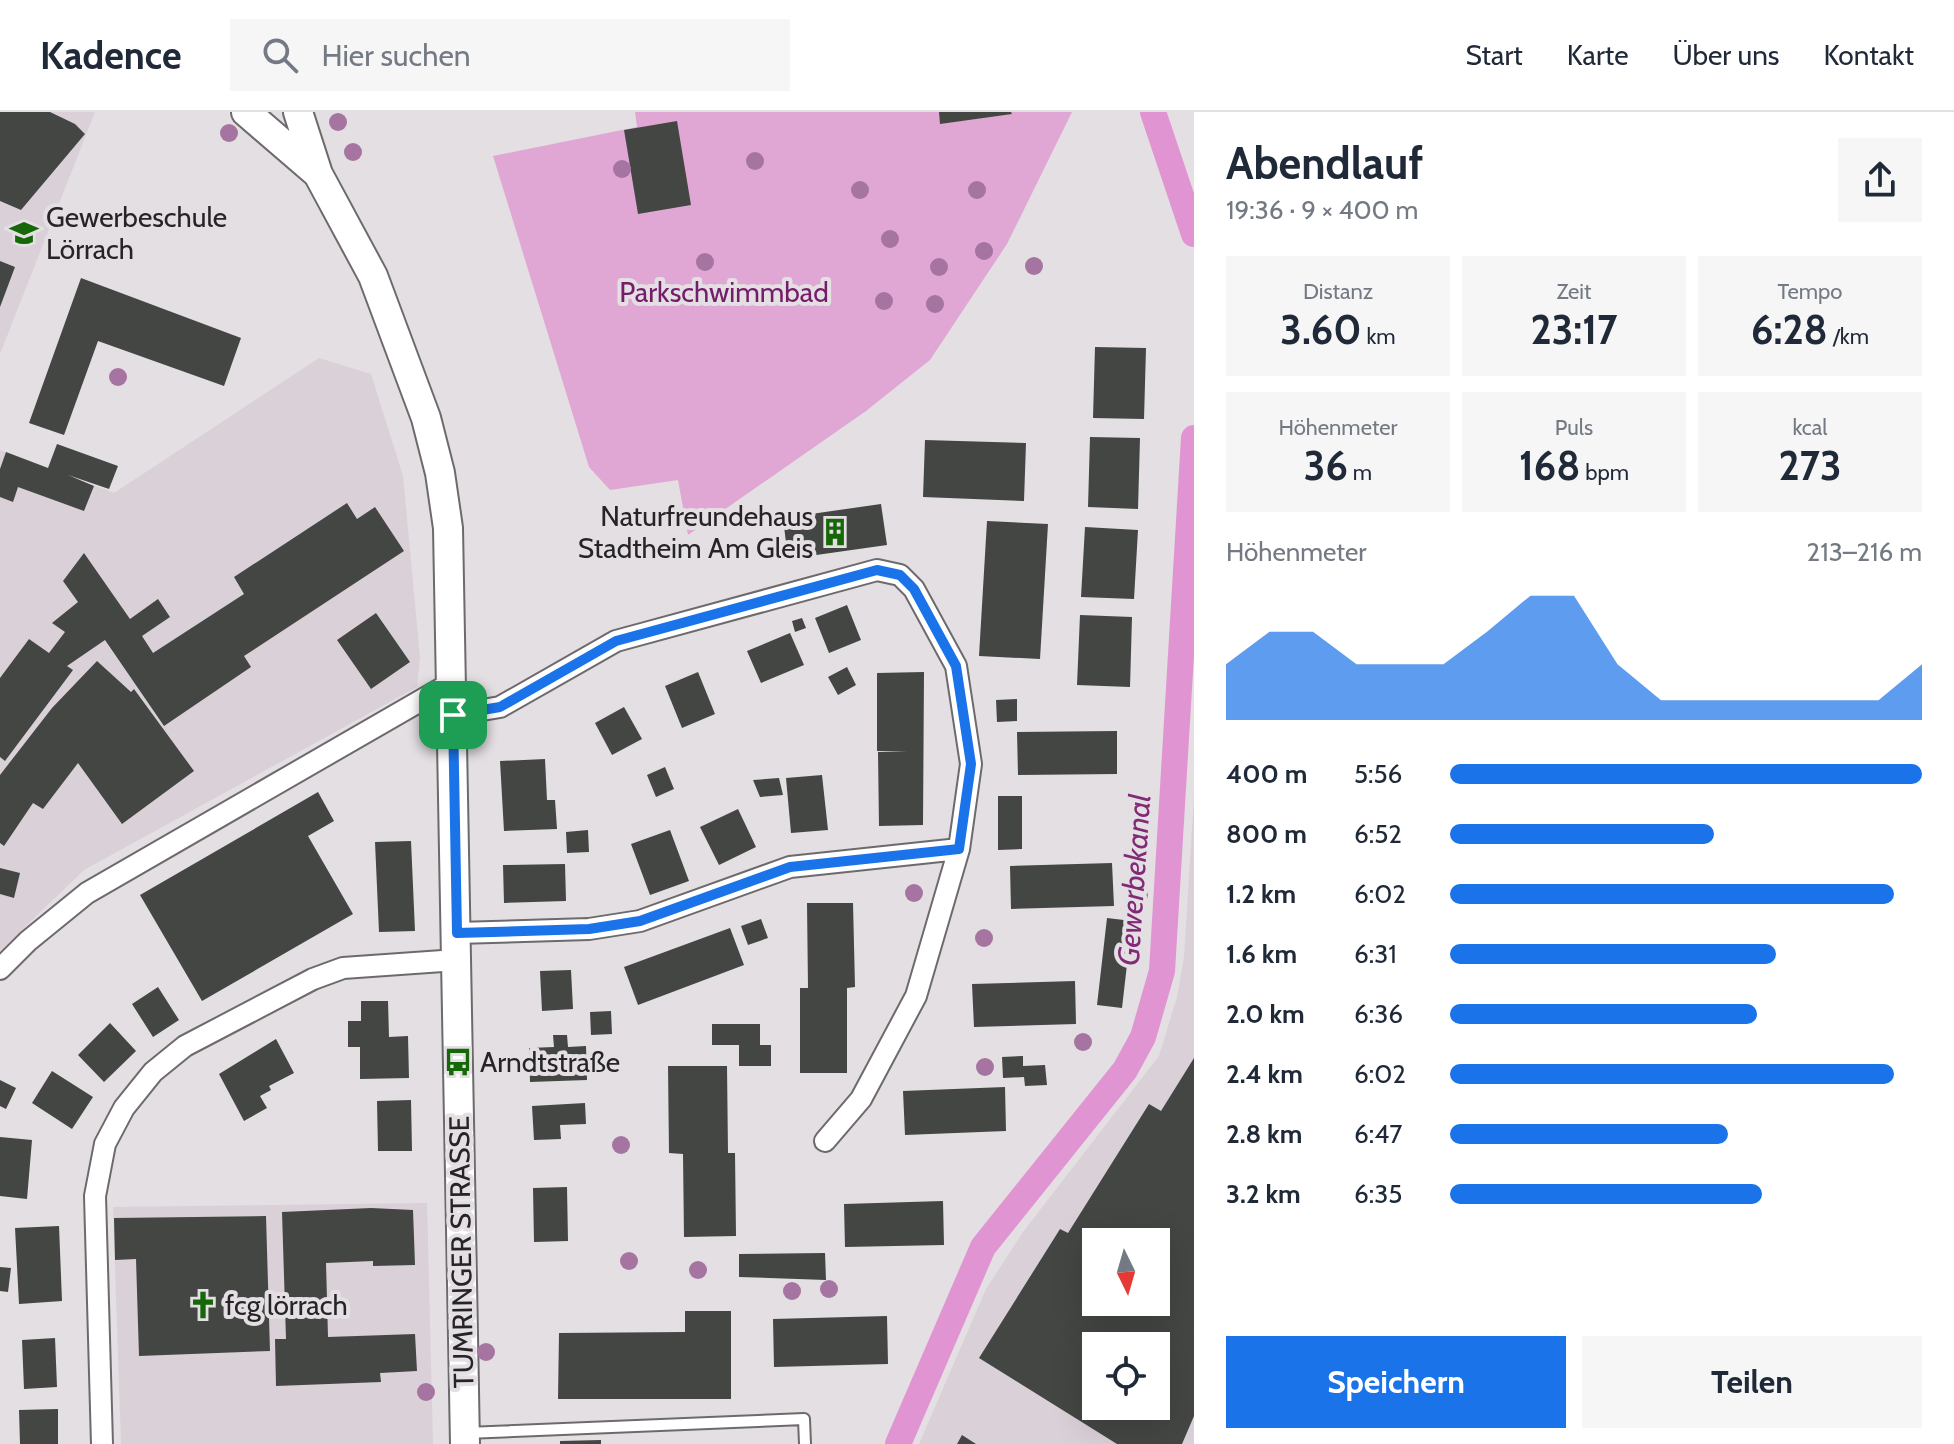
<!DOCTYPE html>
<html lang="de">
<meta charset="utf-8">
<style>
body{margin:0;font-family:Cabin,sans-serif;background:#f6f6f7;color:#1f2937;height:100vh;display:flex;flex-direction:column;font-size:30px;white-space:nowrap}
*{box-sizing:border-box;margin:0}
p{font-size:26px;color:#747a83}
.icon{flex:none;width:44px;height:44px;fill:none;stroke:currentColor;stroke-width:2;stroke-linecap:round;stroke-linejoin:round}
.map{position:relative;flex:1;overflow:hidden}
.sheet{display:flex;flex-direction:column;background:#fff;width:760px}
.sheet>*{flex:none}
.needle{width:52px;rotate:175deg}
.controls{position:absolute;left:1082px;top:1116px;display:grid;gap:16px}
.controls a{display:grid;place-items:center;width:88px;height:88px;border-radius:0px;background:#fff;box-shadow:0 8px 32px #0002;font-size:40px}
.pin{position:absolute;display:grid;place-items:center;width:68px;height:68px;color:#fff;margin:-34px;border-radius:16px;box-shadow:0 4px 12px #0006}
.round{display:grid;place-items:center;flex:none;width:84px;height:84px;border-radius:0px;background:#f6f6f7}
.summary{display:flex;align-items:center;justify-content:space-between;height:136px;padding:0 32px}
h1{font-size:44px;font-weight:700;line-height:60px}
.figures{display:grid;grid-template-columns:repeat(3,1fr);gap:12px;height:136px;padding:8px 32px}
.figures div{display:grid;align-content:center;border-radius:0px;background:#f6f6f7;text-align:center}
.figures b{font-size:40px;font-weight:700}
.figures small{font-size:22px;font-weight:400}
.figures p{font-size:22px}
.chart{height:224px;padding:16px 32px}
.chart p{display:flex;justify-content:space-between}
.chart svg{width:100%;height:144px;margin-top:8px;fill:#1a73e8;opacity:.7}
.action{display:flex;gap:16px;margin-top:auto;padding:16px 32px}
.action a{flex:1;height:92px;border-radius:0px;background:#1a73e8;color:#fff;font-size:32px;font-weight:700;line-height:92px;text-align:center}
.action a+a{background:#f6f6f7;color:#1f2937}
ul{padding:0 32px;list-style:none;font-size:26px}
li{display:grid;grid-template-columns:128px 96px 1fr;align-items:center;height:60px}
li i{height:20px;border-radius:10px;background:#1a73e8}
header{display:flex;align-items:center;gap:48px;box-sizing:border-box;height:112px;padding:0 40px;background:#fff;border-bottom:2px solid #e0e1e3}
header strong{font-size:38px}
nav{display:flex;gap:44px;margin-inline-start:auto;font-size:28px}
.search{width:560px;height:72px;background:#f6f6f7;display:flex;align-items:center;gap:20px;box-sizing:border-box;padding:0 28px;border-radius:0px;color:#747a83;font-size:30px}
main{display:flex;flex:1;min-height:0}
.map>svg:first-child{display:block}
</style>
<header>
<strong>Kadence</strong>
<div class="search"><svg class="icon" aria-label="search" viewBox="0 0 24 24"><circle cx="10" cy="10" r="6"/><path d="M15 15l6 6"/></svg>Hier suchen</div>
<nav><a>Start</a><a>Karte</a><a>Über uns</a><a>Kontakt</a></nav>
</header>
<main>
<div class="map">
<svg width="1194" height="1332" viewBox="0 0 1194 1332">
<rect width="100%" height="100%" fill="#e3dfe2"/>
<!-- built -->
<path fill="#dad0d8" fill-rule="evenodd" d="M0,0h95l-95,242z
M319,246l52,16 32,102 17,181 -3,30 -333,183 -84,81v-501l114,43z
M1194,685v647h-275l67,-155 37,-57 136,-176 18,-59 7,-40zM1096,1130h60v60h-60zM1096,1234h60v60h-60z
M427,1091l6,241h-312l-8,-237z"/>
<!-- green -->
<path fill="#e0a7d5" d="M635,0h437l-65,132 -77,116 -64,51 -178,124 -10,-55 -68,10 -21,-23 -96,-311 144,-29z"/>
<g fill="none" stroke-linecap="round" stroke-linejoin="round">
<!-- canal -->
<path stroke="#e094d2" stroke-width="26" d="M1153,0l41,122
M898,1332l85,-197 142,-177 18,-33 19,-66 32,-533"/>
</g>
<!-- building -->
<path fill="#434643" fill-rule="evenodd" d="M0,0h50l25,12 10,10 -64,76 -21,-9z
M939,0h72l1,2 -72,10z
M677,9l14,84 -53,9 -14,-84z
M0,149l15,6 -15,40z
M81,166l160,60 -17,48 -126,-45 -34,94 -35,-12z
M1095,235l51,1 -2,71 -51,-1z
M1090,325l50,1 -2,71 -50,-2z
M925,328l101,3 -2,58 -101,-4z
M57,332l61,22 -9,23 -41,-14 26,11 -10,25 -66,-24 -5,15 -13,-5v-28l6,-17 42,16z
M347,391l10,16 18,-12 29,44 -160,105 7,11 -87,59 -59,-86 -38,26 6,4 -68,91 -5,-4v-79l29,-39 20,14 16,-21 -13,-9 26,-21 -15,-21 21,-28 46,66 28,-20 12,18 -28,19 11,17 91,-59 -10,-17z
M881,392l6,41 -99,14 -5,-41z
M987,409l61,3 -8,135 -61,-3z
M1085,415l53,3 -4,69 -53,-2z
M847,493l14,35 -32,13 -14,-35z
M376,501l34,49 -39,27 -34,-49z
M1080,503l52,2 -2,70 -53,-2z
M802,506l4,10 -11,4 -3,-11z
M790,521l14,32 -43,18 -14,-32z
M97,549l34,31 3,-3 60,82 -72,53 -44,-61 -35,46 -10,-6 -29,43 -4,-3v-68l52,-67z
M847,555l9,18 -18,10 -10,-18z
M698,560l17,42 -33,14 -17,-42z
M924,560l-1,153 -44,1 -1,-74 29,-1h-30v-78z
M1017,587v22l-20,1 -1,-22z
M624,595l18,32 -30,16 -17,-32z
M1117,619v43l-99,1 -1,-43z
M545,647l2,41h8l2,29 -53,2 -4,-70z
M665,655l9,22 -18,8 -9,-22z
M822,663l6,55 -37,3 -5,-55z
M779,666l4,17 -23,2 -7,-17z
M318,680l16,29 -26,15 45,78 -151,87 -62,-106z
M998,684h24v53l-24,1z
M738,697l18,38 -37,18 -19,-38z
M588,718l1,22 -22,1 -1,-21z
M670,718l19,51 -39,14 -19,-51z
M411,729l4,90 -36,1 -4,-90z
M1112,751l2,43 -103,3 -1,-43z
M565,752l1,37 -62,2 -1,-38z
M0,756l20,5 -6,25 -14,-4z
M807,791h46l2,84 -8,1v85h-47v-85h8z
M1107,806l25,3 -10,87 -25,-3z
M761,807l7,19 -20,7 -7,-19z
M730,816l14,37 -106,40 -14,-38z
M571,858l2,39 -31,2 -2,-40z
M1075,869l1,43 -102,3 -2,-43z
M158,875l21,33 -26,17 -21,-33z
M361,889h27l1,36 19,-1 1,42 -49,1v-32h-12v-26h13z
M611,899l1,23 -21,1 -1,-23z
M110,911l26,28 -32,31 -26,-27z
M712,912h48v21h11v21h-32v-21h-27z
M553,923h14l1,12 18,-1 1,34 -57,2 -1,-34 25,-1z
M276,927l18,34 -25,13 2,4 -11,6 7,12 -23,13 -25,-47z
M1023,944v10l22,-1 2,20 -22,1 -1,-9 -21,1 -1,-21z
M1194,946v358l-12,28h-65l-138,-86 81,-129 8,4 81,-129 12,7zM1096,1130h60v60h-60zM1096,1234h60v60h-60z
M668,954h59l1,87h7l1,83 -52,1 -1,-83 -14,-1z
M52,959l41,26 -21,32 -40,-26z
M0,968l16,8 -10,21 -6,-3z
M1005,975l1,44 -101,4 -2,-44z
M411,988l1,51h-34l-1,-50z
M585,991l1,21 -26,1 1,14 -27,1 -2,-34z
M0,1025l32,3 -5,59 -27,-3z
M567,1075l1,54 -34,1 -1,-54z
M943,1089l1,44 -99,2 -1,-43z
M371,1096l42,2 2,55 -42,1v-5l-47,2 2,74 87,-3 2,37 -37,2 1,9 -105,4 -1,-47h11l-4,-127z
M266,1104l4,135 -131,5 -3,-97 -21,1 -1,-42z
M59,1114l3,75 -43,3 -4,-76z
M825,1141l1,27 -87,-3v-23z
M0,1155l11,1 -3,24 -8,-1z
M685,1199h46v88h-173l1,-66 126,-1z
M887,1204l1,48 -114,3 -1,-48z
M55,1226l2,49 -33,2 -2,-49z
M58,1297v35h-38l-1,-34z
M962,1323l14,9h-19z
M601,1328v4h-41v-3z"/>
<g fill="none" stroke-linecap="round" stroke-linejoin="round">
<defs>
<path id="lane" d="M466,1321l338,-14 1,25"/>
<path id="street" d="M453,603l47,-8 116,-66 261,-71 23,5 14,14 42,77 15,98 -12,85 -43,147 -55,103 -36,42
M457,821l132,-4 51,-8 150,-54 169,-18
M0,857l28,-28 59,-48 366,-211
M102,1332l-7,-248 10,-52 19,-36 29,-36 32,-26 128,-67 30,-11 114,-8"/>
<path id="secondary" d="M246,0l72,62
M298,0l20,62 55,102 53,142 14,55 8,55 17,916"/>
</defs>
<!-- lane casing -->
<use href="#lane" stroke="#6d6a6d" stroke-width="14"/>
<!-- street casing -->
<use href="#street" stroke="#6d6a6d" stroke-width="24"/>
<!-- secondary casing -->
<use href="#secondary" stroke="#6d6a6d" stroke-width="32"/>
<!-- lane -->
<use href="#lane" stroke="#fff" stroke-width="10"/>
<!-- street -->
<use href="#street" stroke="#fff" stroke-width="20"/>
<!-- secondary -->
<use href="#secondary" stroke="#fff" stroke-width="28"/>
</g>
<!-- trees -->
<g fill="#a674a0">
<circle cx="338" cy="10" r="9"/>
<circle cx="229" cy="21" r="9"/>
<circle cx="353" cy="40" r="9"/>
<circle cx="755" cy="49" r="9"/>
<circle cx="622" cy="57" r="9"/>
<circle cx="860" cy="78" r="9"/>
<circle cx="977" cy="78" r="9"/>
<circle cx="890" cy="127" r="9"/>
<circle cx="984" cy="139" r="9"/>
<circle cx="705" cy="150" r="9"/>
<circle cx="1034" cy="154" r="9"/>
<circle cx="939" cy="155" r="9"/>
<circle cx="884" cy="189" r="9"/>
<circle cx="935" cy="192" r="9"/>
<circle cx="118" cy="265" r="9"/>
<circle cx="914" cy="781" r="9"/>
<circle cx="1139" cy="783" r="9"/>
<circle cx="984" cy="826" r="9"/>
<circle cx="1083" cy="930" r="9"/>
<circle cx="985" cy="955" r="9"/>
<circle cx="621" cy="1033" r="9"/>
<circle cx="629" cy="1149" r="9"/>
<circle cx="698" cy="1158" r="9"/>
<circle cx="829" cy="1177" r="9"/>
<circle cx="792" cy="1179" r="9"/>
<circle cx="486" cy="1240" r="9"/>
<circle cx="426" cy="1280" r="9"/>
</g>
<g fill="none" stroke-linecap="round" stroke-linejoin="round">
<defs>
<path id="route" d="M877,458l23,5 14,14 42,77 15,98 -12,85 -169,18 -150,54 -51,8 -132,4 -4,-218 47,-8 116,-66z"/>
</defs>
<!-- route casing -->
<use href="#route" stroke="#fff" stroke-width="16"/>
<!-- route -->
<use href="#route" stroke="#1a73e8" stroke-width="10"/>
</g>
<!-- icons -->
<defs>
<symbol id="university-bare" viewBox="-9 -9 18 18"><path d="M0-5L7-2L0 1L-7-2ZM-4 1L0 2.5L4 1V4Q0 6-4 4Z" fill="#166708" stroke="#e3dfe2" stroke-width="2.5" paint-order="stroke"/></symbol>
<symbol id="building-bare" viewBox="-9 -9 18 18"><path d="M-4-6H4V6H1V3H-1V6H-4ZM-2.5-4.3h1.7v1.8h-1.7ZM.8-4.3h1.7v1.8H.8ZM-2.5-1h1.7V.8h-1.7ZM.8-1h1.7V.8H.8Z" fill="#166708" stroke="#e3dfe2" stroke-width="2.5" paint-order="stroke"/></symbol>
<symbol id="bus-bare" viewBox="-9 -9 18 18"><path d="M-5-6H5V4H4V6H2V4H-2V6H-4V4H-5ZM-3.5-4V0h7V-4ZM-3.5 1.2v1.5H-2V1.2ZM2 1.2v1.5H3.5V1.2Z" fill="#166708" stroke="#e3dfe2" stroke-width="2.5" paint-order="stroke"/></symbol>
<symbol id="church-bare" viewBox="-9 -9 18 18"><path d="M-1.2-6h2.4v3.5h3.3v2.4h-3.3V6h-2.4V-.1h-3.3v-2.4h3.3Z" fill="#166708" stroke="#e3dfe2" stroke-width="2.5" paint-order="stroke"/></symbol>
</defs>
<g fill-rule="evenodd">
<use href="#university-bare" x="4" y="101" width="40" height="40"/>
<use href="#building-bare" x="815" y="400" width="40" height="40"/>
<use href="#bus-bare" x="438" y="930" width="40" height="40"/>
<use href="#church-bare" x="183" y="1173" width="40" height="40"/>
</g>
<g text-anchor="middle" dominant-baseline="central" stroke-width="8" stroke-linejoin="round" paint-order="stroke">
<!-- poi labels -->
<g font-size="28" fill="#262426" stroke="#e3dfe2" text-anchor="start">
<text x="46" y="105">Gewerbeschule<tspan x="46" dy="32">Lörrach</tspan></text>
<text x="813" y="404" text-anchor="end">Naturfreundehaus<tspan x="813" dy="32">Stadtheim Am Gleis</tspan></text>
<text x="480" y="950">Arndtstraße</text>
<text x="225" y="1193">fcg lörrach</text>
</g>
<!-- park labels -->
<g font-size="28" fill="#751c6a" stroke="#e3dfe2">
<text x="724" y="180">Parkschwimmbad</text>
</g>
<!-- street labels -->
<g font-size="28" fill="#262426" stroke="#e3dfe2">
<text transform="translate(461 1140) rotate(-91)">TUMRINGER STRASSE</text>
</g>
<!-- water labels -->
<g font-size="30" font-style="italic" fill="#822a77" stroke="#e3dfe2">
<text transform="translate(1134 768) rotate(-86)">Gewerbekanal</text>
</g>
</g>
</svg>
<div class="controls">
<a><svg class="needle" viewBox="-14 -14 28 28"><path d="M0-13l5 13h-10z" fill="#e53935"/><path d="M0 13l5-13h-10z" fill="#747a83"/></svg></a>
<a><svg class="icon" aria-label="locate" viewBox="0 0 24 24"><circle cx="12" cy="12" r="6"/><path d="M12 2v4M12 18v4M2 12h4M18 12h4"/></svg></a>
</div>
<div class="pin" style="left:453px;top:603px;background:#1e9e55"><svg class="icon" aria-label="arrive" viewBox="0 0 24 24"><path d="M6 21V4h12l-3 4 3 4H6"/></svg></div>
</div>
<section class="sheet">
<div class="summary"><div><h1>Abendlauf</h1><p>19:36 · 9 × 400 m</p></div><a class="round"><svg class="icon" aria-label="share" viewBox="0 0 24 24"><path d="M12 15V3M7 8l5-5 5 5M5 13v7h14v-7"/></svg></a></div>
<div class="figures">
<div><p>Distanz</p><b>3.60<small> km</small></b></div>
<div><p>Zeit</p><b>23:17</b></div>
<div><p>Tempo</p><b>6:28<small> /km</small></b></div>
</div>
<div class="figures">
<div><p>Höhenmeter</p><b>36<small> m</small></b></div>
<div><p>Puls</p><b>168<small> bpm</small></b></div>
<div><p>kcal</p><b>273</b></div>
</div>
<div class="chart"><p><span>Höhenmeter</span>213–216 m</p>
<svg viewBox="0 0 160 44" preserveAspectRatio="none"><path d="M0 44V27L10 17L20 17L30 27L40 27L50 27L60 17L70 6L80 6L90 27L100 38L110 38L120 38L130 38L140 38L150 38L160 27V44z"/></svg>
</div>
<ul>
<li><b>400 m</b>5:56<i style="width:100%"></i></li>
<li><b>800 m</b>6:52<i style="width:56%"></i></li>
<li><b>1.2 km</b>6:02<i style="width:94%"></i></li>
<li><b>1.6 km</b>6:31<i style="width:69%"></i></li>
<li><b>2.0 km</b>6:36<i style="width:65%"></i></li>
<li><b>2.4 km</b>6:02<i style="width:94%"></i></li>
<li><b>2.8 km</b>6:47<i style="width:59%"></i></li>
<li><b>3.2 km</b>6:35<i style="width:66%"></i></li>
</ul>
<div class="action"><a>Speichern</a><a>Teilen</a></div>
</section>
</main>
